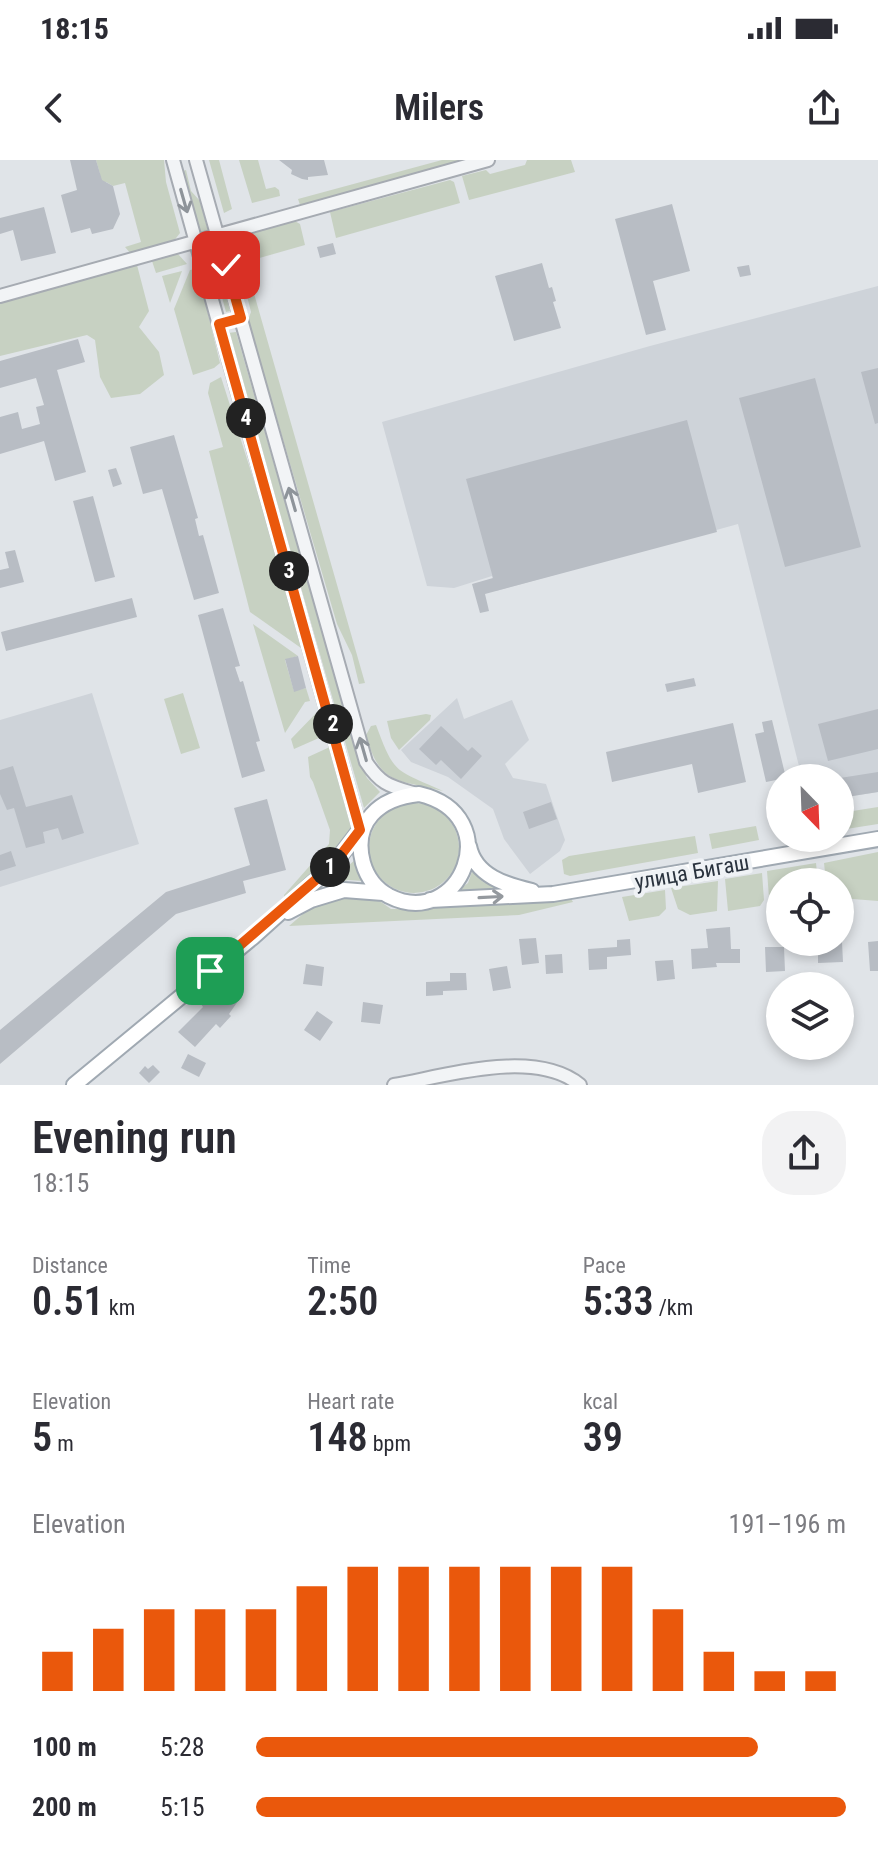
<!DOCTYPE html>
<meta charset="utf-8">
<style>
body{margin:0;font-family:"Roboto Condensed",sans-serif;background:#f2f2f3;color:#2b2b33;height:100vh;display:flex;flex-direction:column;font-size:30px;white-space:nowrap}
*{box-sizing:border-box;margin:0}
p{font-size:26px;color:#7c7c81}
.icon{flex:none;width:44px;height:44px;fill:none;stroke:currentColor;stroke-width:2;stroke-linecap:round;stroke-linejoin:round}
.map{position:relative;height:925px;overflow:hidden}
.details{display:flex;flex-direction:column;background:#fff;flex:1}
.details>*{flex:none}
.needle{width:52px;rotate:157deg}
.tools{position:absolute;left:766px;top:604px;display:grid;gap:16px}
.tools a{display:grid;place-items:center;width:88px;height:88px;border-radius:50%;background:#fff;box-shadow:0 4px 12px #0003;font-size:40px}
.pin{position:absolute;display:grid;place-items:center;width:68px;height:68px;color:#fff;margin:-34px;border-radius:16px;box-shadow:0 4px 12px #0006}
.km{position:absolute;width:40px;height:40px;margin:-20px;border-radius:50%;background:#222;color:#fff;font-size:22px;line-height:40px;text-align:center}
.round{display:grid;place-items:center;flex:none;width:84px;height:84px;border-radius:32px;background:#f2f2f3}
.headline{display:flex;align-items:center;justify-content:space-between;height:136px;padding:0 32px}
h1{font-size:44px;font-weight:600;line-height:60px}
.metrics{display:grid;grid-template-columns:repeat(3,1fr);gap:12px;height:136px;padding:8px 32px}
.metrics div{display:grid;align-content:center}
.metrics b{font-size:40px;font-weight:600}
.metrics small{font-size:22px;font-weight:400}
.metrics p{font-size:22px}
.chart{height:224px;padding:16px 32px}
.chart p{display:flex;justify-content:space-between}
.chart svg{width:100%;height:144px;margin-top:8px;stroke:#ea580c;stroke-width:6}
ul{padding:0 32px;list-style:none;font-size:26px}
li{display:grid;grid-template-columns:128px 96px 1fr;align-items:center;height:60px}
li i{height:20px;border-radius:10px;background:#ea580c}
.status{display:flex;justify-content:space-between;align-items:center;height:56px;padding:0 40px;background:#fff;direction:ltr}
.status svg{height:22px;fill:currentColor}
header{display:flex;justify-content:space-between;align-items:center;height:104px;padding:0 32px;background:#fff;font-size:36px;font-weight:600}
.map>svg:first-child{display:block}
</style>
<div class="status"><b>18:15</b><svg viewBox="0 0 49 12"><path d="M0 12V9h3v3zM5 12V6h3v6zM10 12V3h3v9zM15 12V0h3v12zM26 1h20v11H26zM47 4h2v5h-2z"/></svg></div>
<header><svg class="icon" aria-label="back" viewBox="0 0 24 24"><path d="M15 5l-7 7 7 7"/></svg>Milers<svg class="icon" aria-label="share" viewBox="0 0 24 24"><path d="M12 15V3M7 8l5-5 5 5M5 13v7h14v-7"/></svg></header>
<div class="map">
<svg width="878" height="925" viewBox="0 0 878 925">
<rect width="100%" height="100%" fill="#e0e4e8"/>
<!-- built -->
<path fill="#ced3d9" d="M878,126v506l-38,6v-20h-38l-64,-254 -242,67 -4,-15 -38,12 -27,-2 -45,-164 268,-76z
M92,533l47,151 -139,43v-167z
M457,538l7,21 48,-19 17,40 -24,24 8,14 33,6 19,56 -5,11 -30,23 -26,-35 -11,-30 -45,-32 -37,-15 -10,-12z"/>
<!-- green -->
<path fill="#c7d1c2" d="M96,0h68l2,22 14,51 -7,9 -42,12 -6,-7 16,-5 -16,-59 -12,3 -7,-4 -7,2 1,-10z
M209,0h10l13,49 -8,4z
M239,0h19l8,29 9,-2 4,3 1,6 -28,7z
M442,0h22l-164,45 -2,-6z
M527,0h44l4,12 -106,28 -7,-24 24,-6 4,4 35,-9z
M186,10l5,21 9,10 8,30 -9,2 -16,-62z
M450,20l4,2 6,21 -124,35 -6,-26z
M293,60l7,4 5,21 -49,14 -8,-24z
M213,88l17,63 -4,1 -6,-22 -6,-4 -9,-36z
M178,94l9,10 -31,9 -4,-12z
M245,102l120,421 -6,1 -7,-29 -15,-31 -89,-304 3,-8 -12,-48z
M137,105l12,46 -10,16 20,25 5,23 -24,19 -29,4 -11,-21 -5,-37 -8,-5 -87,21v-53z
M197,109l23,94 -6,5 -21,7 -19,-66 16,-39z
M182,111l-12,32 -8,-27z
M236,172l124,431 7,15 13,14 -16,16 -136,-475z
M221,217l79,249 1,22 -51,-36 -41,-161 14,-4 -15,-54 2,-10z
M253,464l45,32 -13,4 9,31 12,-3 4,13 -5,1 -20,31z
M183,533l17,55 -19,6 -17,-55z
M321,548l7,26 -34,15 -3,-10z
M426,554l5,1 -1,5 -31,30 -8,-12 -4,-17z
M376,565c19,51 19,44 67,66 -46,-12 -63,-5 -77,-56l5,-9z
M332,586l21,75v11l-11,17 -58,50v-4l45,-51 1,-14 -17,-48 -3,-5 -2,-20z
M369 688a45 45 0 1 1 90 0a45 45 0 1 1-90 0Z
M878,647v17l-38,6v-17z
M756,666l3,14 -47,9 -3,-15z
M695,676l3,17 -128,23 -6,-2 -2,-14 7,-4z
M878,692v49l-38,-3v-16h-14l-2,-19z
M356,699l7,22 -15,-1 -25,8z
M816,703l2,19h-38v29h-10l-3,-40z
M473,709l10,13 30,10h-57l12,-9z
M762,713l2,27 -4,6 -32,5 -3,-32z
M718,721l-1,30 -27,4 -12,-6 -7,-21z
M665,730l1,19 -7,7 -30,5 -7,-24z
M338,735l36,2 17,12h31l148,-12 3,5 -54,13 -230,11 29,-25z"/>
<!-- building -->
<path fill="#b8bdc4" d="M70,0h26l6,20 11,6 7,28 -7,15 -21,5 -2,-6 -19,5 -10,-38 16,-5z
M279,0h45l4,15 -20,2v3l-6,-1 -11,-5 1,-4z
M672,44l18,67 -37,10 13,49 -20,5 -31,-116z
M44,47l12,46 -35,8 -8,-31 -13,4v-16z
M333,83l3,11 -16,4 -3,-11z
M542,103l7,25 3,-1 4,14 -3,1 8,26 -47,13 -19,-65z
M749,105l2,10 -11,2 -3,-10z
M78,179l7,23 -28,8 29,102 -31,9 -11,-40 -44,13v-37l18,-5 4,17 18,-5 -4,-17 8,-2 -8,-27 -36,10v-27z
M878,208v55l-3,1 -14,-52z
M815,218l46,169 -76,20 -46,-169z
M687,260l30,112 -232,62 4,17 -9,2 -8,-29 21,-6 -27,-99z
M174,275l24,83 -3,1 4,17 4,-1 16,58 -25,7 -32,-111 -19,5 -13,-47z
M116,308l6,16 -9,3 -5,-17z
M93,336l22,81 -20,5 -22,-81z
M15,390l9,32 -24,6v-18l9,-2 -4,-16z
M132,438l5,19 -131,34 -5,-19z
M223,448l17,58 -5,1 5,15 3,-1 17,60 -4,1 9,29 -23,7 -44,-163z
M298,496l8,32 -12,4 -9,-33z
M694,518l2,8 -29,6 -2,-8z
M878,549v40l-50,12 -10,-37z
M772,560l14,58 -20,4 -11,-48 9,-2 -2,-10z
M733,563l13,59 -48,11 -6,-29 -80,18 -6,-30z
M441,566l27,25 4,-4 10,9 -21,23 -20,-19 -5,5 -17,-16z
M13,606l13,41 46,-12 12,38 -22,7 -4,-12 -15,4 2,11 -19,5 -12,-40 -7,2 -7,-16v-24z
M878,612v20l-38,6v-20z
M267,639l19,71 -43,11 3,12 -70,21 -176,150v-34l166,-138 84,-27 -16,-57z
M551,642l6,17 -28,10 -6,-17z
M11,691l5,15 -16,5v-16z
M730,767l1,22h9v14h-24l1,4 -25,2 -1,-20 17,-1 -2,-19z
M536,778l3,25 -17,2 -3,-26z
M630,779l1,16 -24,2v12l-18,1 -1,-21 29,-2v-7z
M878,781v30h-8l-2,-29z
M818,782h24l1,20 -25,1z
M765,787h19l1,24 -19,1z
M562,794l1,19 -17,1 -1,-19z
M673,800l2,19 -18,2 -2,-20z
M306,804l18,3 -2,19 -19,-2z
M507,806l4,22 -18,3 -4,-22z
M450,813h16l1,17 -24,1v4l-17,1v-14l24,-1z
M229,825l14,9 -14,20 2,2 -11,12 -4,-4 -21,23 -17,-15 25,-25 -2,-3 8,-8 8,7z
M363,842l20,3 -3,19 -19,-2z
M317,851l16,11 -13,19 -16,-11z
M188,894l18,9 -7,14 -18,-9z
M153,905l7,7 -11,11 -10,-10 6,-7 3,3z"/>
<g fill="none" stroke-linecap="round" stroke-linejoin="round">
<defs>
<path id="minor" d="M173,0l187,670
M196,0l170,602c15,23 24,24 50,32
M0,136l488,-136
M394,925c52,-9 141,-37 186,0"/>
<path id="major" d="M419,634c90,21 41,138 -30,102 -13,-7 -22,-19 -26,-33 -11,-41 16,-65 56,-69z
M469,686c6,30 37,39 63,45
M430,740l123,-6 325,-55
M288,752l23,-12 33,-10 39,3
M74,925l179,-148 81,-73 26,-34"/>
</defs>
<!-- minor casing -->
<use href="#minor" stroke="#a6abb2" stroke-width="16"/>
<!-- major casing -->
<use href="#major" stroke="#a0a9b2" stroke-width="18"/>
<!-- minor -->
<use href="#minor" stroke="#f2f4f6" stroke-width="12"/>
<!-- major -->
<use href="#major" stroke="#fff" stroke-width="14"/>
</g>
<!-- one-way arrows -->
<defs><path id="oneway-shaft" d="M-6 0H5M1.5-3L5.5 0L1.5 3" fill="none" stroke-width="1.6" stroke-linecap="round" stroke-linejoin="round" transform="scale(2)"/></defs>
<g stroke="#8e949a">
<use href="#oneway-shaft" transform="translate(184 41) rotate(74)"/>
<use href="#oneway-shaft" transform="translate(292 339) rotate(-106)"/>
<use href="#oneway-shaft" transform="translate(363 589) rotate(-106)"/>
</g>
<use stroke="#94999e" href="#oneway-shaft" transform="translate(491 737) rotate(-3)"/>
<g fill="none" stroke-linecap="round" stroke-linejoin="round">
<defs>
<path id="route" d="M210,811l124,-107 26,-34 -141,-506 22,-6 -15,-53"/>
</defs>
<!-- route casing -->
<use href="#route" stroke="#fff" stroke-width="16"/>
<!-- route -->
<use href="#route" stroke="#ea580c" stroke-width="10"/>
</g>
<g text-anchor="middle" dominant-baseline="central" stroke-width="8" stroke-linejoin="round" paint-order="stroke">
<!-- street labels -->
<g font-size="22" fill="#2a333e" stroke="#eff2f5">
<text transform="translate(692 712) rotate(-10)">улица Бигаш</text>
</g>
</g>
</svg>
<div class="tools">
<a><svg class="needle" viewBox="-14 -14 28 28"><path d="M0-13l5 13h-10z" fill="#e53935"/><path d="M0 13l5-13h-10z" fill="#7c7c81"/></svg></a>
<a><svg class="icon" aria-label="locate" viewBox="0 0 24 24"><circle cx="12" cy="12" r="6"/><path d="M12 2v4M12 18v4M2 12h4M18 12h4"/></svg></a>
<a><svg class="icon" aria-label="layers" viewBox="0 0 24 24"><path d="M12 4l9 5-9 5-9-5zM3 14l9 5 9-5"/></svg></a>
</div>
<div class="pin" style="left:210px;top:811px;background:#1e9e55"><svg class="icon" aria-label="arrive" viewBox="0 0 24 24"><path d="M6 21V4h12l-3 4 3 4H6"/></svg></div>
<div class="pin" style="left:226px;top:105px;background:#d93025"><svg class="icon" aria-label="check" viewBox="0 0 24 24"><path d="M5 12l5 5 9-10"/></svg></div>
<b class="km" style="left:330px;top:707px">1</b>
<b class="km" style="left:333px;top:564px">2</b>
<b class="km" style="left:289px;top:411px">3</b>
<b class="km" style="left:246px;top:258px">4</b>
</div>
<section class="details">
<div class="headline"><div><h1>Evening run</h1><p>18:15</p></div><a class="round"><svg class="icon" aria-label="share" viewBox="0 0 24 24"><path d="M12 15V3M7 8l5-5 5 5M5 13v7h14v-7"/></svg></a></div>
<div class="metrics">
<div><p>Distance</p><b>0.51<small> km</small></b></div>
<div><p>Time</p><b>2:50</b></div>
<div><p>Pace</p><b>5:33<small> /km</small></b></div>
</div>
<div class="metrics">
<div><p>Elevation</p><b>5<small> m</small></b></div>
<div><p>Heart rate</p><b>148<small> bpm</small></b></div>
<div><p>kcal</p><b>39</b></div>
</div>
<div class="chart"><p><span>Elevation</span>191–196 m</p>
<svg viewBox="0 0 160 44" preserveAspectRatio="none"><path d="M5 44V32M15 44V25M25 44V19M35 44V19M45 44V19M55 44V12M65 44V6M75 44V6M85 44V6M95 44V6M105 44V6M115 44V6M125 44V19M135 44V32M145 44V38M155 44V38"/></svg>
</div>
<ul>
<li><b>100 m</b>5:28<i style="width:85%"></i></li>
<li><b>200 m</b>5:15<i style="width:100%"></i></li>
</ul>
</section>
